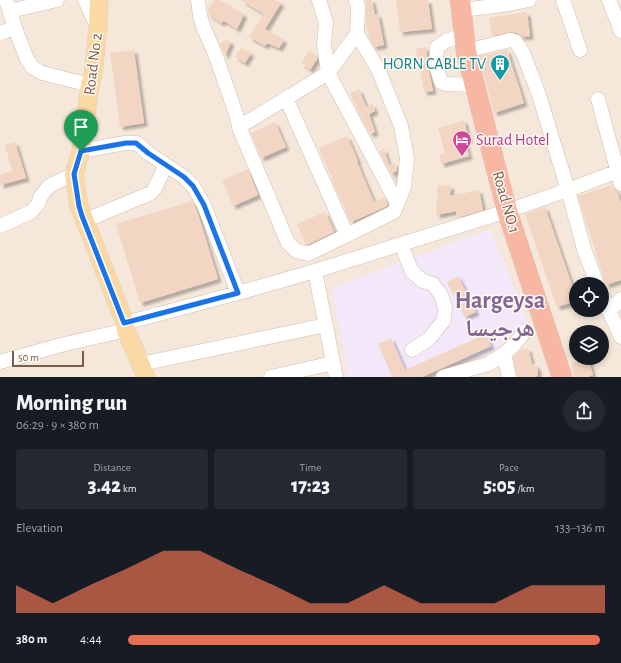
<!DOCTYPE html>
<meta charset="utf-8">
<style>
body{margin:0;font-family:"Alegreya Sans","Noto Naskh Arabic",sans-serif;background:#242831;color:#f1f3f6;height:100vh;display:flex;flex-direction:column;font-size:15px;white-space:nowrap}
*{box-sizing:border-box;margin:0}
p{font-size:13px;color:#9ea1a6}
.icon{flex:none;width:22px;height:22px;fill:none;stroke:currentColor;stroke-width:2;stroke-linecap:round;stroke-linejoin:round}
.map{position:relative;height:377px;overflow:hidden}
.sheet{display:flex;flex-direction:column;background:#171b24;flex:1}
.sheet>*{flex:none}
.fabs{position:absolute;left:569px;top:277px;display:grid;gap:8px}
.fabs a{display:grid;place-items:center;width:40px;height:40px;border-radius:50%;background:#171b24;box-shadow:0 2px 6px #0003;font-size:20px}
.scale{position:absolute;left:12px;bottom:10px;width:72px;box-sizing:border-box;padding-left:4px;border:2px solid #7a5c4d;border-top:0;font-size:11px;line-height:14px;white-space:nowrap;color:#7a5c4d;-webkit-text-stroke:3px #fffaf3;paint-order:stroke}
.pin{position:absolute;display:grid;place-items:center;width:34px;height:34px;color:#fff;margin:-41px -17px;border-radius:50% 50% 50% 0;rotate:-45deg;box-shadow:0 0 4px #0007}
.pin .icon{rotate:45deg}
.round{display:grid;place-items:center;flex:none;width:42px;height:42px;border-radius:21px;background:#242831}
.summary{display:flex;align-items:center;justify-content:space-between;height:68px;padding:0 16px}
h1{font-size:22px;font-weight:800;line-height:30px}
.figures{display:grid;grid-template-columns:repeat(3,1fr);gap:6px;height:68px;padding:4px 16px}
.figures div{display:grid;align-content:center;border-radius:4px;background:#242831;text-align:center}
.figures b{font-size:20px;font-weight:800}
.figures small{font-size:11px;font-weight:400}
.figures p{font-size:11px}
.chart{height:112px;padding:8px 16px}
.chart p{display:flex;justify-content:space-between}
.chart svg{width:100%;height:72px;margin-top:4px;fill:#e76f51;opacity:.7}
ul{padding:0 16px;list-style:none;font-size:13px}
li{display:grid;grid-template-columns:64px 48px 1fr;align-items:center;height:30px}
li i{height:10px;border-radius:5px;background:#e76f51}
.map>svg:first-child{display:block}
</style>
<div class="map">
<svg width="621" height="377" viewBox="0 0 621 377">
<defs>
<filter id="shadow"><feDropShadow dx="3.5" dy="3.5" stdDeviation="1" flood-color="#0004"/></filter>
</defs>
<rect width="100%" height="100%" fill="#fdf6ec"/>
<!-- residential -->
<path fill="#f5e8da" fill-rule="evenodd" d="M0,0h621v377h-621zM576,284h26v26h-26zM576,332h26v26h-26z"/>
<!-- education -->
<path fill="#f3e8fa" d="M490,229l38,93 -40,32 -77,23h-63l-17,-89z"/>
<!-- building -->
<path fill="#f3d5c3" filter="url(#shadow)" d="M214,0h5l25,14 -7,15 -13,-8 -3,2 -12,-8 -1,-6z
M241,0h35l5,3 -16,26 19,11 -5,8 -12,-5 -2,3 -16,-9 15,-23z
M365,0h7l3,15 3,-1 6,31 -10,2 -5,-9 -3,-15v-17z
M396,0h32l4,29 -32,3z
M527,12l3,24 -7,1 -6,-4 -6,-1 -19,4 -3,-18z
M225,39l6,3 -6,14 -5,-11z
M426,47l3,24 4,20 -9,1 -8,-43z
M241,48l10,5 -6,10 -10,-6z
M134,50l10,73 -24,4 -10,-74z
M507,50l17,53 -30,10 -15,-57z
M309,51l8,6v2l-7,11 -9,-7z
M359,89l7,18 6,-3 3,7 -6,3 6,18 -5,2 -13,-25 -7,-16z
M464,120l5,20 -4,1 4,15 -28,8 -2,-9 6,-2 -7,-25z
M275,122l11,25 -25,11 -10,-25z
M347,136l11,25 -1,1 17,40 10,-5 4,8 -1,1 -22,10 -14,6 -19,-42h1l-14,-32z
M15,142l11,36 -26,7v-10l12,-4 -7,-26z
M384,149l5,16 6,-2 2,5v3l-5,2 4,8v2l-17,-32z
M248,169l10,26 -25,11 -11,-26z
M438,185l13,1 -1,10 29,-6 4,20 -26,8 -1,-7 -20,4z
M612,185l3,5 2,1 4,12v77l-15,5 -28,-89z
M192,201l6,13 20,65 -78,24 -24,-79z
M545,207l31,90v4l-19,6 -32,-93z
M325,212l9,20 -27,13h-1l-9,-21z
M458,276l18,36 -11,5 -18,-35z
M486,334l5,12 -69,31h-33l3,-1 -14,-32 13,-6 14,32z
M528,348l4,16h3l3,5v6l-3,2h-18l-4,-20 8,-7z
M588,358l5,17 -6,2h-12l-4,-13z"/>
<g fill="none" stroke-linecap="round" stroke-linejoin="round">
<defs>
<path id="minor" d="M6,0l9,28 12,31 5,8 10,6 48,12
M85,0l12,27
M198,0l2,16 3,10 14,33 19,55 3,13 49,116 9,8 11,3 86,-42 3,-7 -2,-6 -67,-126 -4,-29 2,-21 -7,-23
M563,0l17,50
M609,0l12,31
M461,10l42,-5 26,-5
M10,11l47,-11
M0,33l15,-5
M357,34l21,35 23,57 6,32 -3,29 -7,18
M466,51l44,-11 5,1 8,12 16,42 29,95 16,59 13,35
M436,62l1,-15 9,-6 18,-6
M437,69l4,13 5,2 29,1
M286,98l61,137
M598,99l23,85
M239,127l89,-54 29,-39 1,-28 -2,-6
M81,151l44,-8h12l11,10 36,24 9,9 11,19 34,88
M84,221l67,-28 4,-5 11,-23
M0,226l31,-14 7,-8 3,-8 8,-10 25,-12
M401,244l11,28 11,9 10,3 8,11 4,12 -1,13 -15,19 -17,11
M315,271l21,106
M602,296l19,41
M609,311l12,-12
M125,323l113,-30 77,-22 192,-60 61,-21 53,-20
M504,354l5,23
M0,362l61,-17 65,-15
M141,364l185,-39
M271,377l62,-14
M443,377l45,-13 16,-10 10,-9 11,-14"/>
<path id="major" d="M99,0l-1,28 -5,46 -3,11 -9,66 -7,23 5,32 4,10 42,107 1,7 20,47"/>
<path id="highway" d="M460,0l6,51 41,160 55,166"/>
</defs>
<!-- minor casing -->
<use href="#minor" stroke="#d1beb0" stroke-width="15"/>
<!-- major casing -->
<use href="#major" stroke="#dad1cd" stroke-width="19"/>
<!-- highway casing -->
<use href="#highway" stroke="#dad1cd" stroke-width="21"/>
<!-- minor -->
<use href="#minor" stroke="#fff" stroke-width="14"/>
<!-- major -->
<use href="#major" stroke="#fbd9a5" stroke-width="18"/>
<!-- highway -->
<use href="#highway" stroke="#f7b7a3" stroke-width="20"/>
</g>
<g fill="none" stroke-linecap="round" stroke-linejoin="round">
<defs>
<path id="route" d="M126,143h10l12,10 36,24 9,9 11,19 34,88 -114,30 -42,-107 -3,-10 -5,-32 7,-23z"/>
</defs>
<!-- route casing -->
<use href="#route" stroke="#fff" stroke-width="8"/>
<!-- route -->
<use href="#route" stroke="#1a73e8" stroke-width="5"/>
</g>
<!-- icons -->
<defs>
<symbol id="building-pin" viewBox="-11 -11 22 30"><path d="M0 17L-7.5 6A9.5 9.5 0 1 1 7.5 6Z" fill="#0f9aa8" stroke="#fffaf3"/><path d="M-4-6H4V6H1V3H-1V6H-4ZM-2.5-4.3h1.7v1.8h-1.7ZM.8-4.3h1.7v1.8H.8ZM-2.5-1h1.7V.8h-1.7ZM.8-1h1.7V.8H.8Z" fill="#fff"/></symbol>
<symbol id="hotel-pin" viewBox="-11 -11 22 30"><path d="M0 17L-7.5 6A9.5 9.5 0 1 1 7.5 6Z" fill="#d1479c" stroke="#fffaf3"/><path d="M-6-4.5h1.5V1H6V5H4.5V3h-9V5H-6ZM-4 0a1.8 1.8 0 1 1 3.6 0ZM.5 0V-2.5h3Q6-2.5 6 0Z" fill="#fff"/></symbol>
</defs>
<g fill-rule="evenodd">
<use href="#building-pin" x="489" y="53" width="22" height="30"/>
<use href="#hotel-pin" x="451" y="129" width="22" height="30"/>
</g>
<g text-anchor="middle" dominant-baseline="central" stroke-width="3" stroke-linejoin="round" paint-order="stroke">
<!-- street labels -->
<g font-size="16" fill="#7a5c4d" stroke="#fffaf3">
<text transform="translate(93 64) rotate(-83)">Road No 2</text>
<text transform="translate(506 202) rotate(74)">Road NO.1</text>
</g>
<!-- culture labels -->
<g font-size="16" fill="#0d838f" stroke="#fffaf3" text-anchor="end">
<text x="486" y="64">HORN CABLE TV</text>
</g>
<!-- hotel labels -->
<g font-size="16" fill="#b23c85" stroke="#fffaf3" text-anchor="start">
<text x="476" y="140">Surad Hotel</text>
</g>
<!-- town labels -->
<g font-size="24" font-weight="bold" fill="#846695" stroke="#fffaf3">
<text x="500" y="301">Hargeysa<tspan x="500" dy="28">هرجيسا</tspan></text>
</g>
</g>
</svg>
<div class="fabs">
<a><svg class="icon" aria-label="locate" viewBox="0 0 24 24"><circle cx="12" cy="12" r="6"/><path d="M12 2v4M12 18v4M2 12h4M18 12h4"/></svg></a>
<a><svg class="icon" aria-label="layers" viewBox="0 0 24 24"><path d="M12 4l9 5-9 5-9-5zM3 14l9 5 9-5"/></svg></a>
</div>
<div class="scale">50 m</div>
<div class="pin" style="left:81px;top:151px;background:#1e9e55"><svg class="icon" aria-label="arrive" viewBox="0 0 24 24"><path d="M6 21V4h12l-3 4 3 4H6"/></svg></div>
</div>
<section class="sheet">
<div class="summary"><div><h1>Morning run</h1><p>06:29 · 9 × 380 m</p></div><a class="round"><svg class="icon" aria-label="share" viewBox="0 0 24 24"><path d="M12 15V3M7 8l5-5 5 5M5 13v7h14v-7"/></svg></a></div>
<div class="figures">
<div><p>Distance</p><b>3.42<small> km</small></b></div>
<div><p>Time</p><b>17:23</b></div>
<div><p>Pace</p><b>5:05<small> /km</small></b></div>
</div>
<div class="chart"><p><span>Elevation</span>133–136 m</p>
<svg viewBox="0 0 160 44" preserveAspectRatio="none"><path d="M0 44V27L10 38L20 27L30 17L40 6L50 6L60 17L70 27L80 38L90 38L100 27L110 38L120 38L130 38L140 27L150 27L160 27V44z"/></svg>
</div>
<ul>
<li><b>380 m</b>4:44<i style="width:99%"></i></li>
</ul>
</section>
